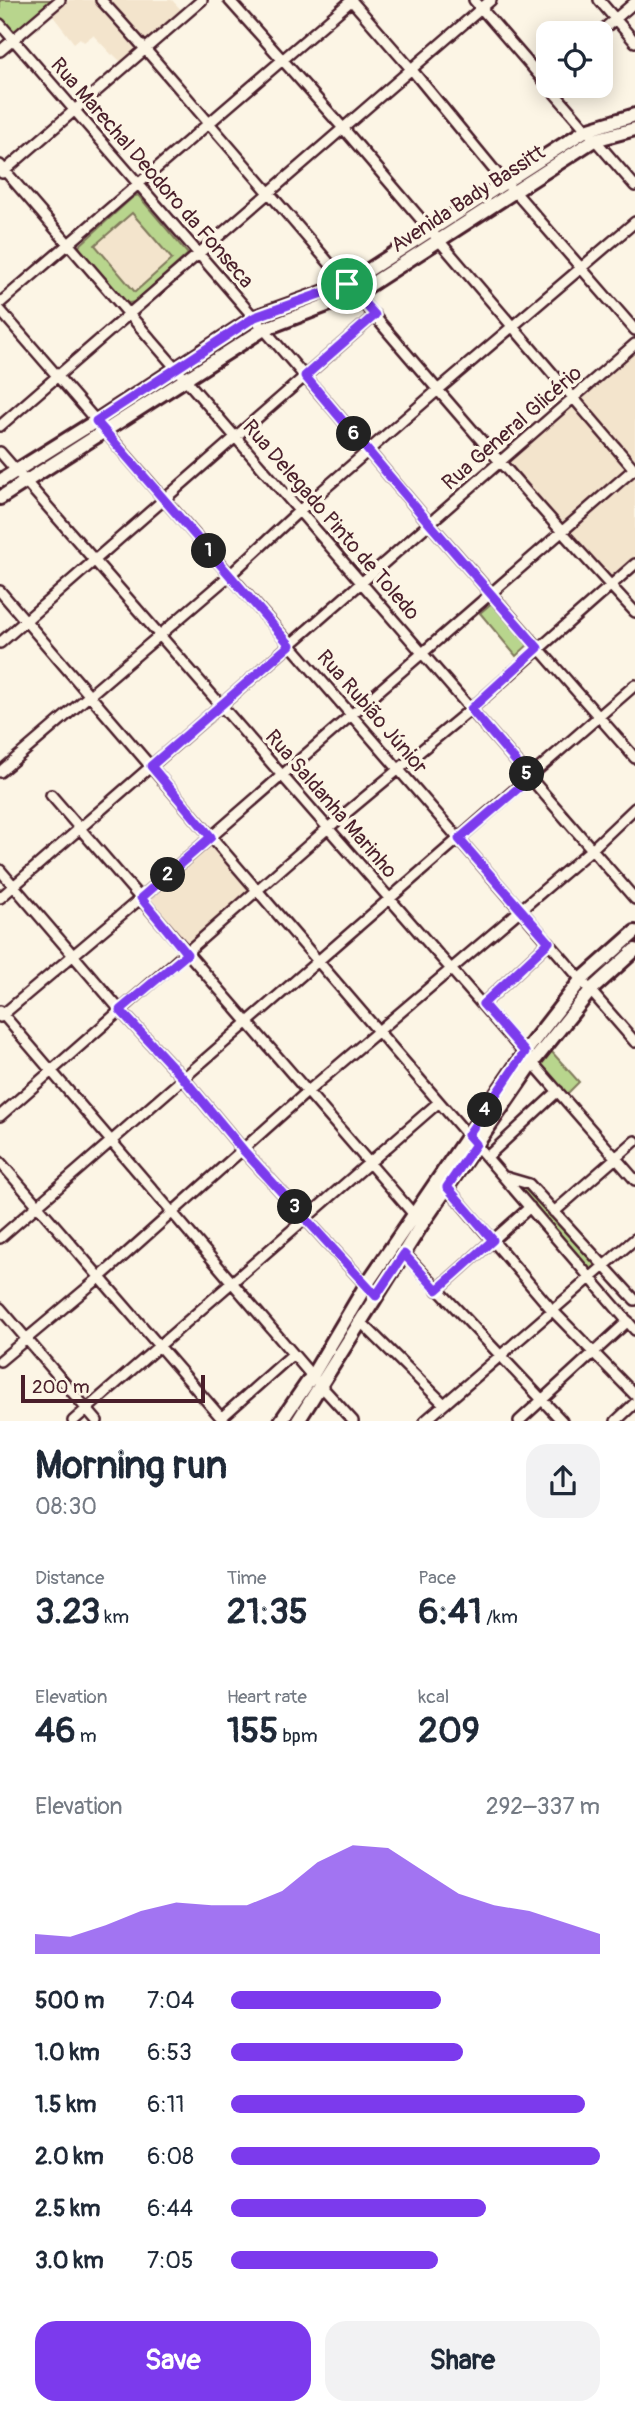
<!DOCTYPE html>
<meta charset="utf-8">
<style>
body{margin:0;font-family:Pangolin,sans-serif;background:#f2f2f3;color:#1f2937;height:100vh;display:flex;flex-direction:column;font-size:26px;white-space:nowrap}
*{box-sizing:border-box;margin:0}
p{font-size:23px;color:#747a83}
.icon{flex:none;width:38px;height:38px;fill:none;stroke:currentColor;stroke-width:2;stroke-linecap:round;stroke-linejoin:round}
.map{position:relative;height:1421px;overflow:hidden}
.sheet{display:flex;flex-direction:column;background:#fff;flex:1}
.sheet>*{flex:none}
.controls{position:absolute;left:536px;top:21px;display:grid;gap:14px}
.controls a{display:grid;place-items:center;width:77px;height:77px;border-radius:14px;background:#fff;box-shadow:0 4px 18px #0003;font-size:35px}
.scale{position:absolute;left:21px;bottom:18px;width:184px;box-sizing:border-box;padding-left:7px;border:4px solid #4a1f2b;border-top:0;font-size:19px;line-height:24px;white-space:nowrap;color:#4a1f2b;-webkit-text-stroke:5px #fcf5e5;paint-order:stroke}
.pin{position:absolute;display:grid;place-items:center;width:60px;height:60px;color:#fff;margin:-30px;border:4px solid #fff;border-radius:50%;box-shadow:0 2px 7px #0007}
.km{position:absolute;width:35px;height:35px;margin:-18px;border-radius:50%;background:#222;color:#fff;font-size:19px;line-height:35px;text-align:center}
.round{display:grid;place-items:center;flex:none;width:74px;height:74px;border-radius:21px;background:#f2f2f3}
.headline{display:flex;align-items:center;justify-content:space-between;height:119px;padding:0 35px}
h1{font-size:38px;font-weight:800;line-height:52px}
.figures{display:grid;grid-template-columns:repeat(3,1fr);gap:10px;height:119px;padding:7px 35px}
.figures div{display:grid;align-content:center}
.figures b{font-size:35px;font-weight:800}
.figures small{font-size:19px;font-weight:400}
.figures p{font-size:19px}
.chart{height:196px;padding:14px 35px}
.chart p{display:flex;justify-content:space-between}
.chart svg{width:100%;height:126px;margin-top:7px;fill:#7c3aed;opacity:.7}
.cta{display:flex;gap:14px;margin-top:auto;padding:14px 35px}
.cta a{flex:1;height:80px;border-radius:21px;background:#7c3aed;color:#fff;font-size:28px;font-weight:800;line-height:80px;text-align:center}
.cta a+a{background:#f2f2f3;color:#1f2937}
ul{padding:0 35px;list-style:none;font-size:23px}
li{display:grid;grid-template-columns:112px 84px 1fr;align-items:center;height:52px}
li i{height:18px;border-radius:9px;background:#7c3aed}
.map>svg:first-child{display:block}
</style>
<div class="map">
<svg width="635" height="1421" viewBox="0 0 635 1421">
<rect width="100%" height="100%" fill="#fcf5e5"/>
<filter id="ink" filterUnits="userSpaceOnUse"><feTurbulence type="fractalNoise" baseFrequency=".0143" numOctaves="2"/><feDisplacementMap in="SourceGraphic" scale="14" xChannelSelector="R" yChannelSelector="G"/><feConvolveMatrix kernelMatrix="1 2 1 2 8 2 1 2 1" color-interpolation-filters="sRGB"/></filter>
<g filter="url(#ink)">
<!-- built -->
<path fill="#f3e4cc" d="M69,0h25l39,43 3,9 -14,11 -9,-9 -1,1 -19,-20 -9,7 -4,-4 -6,5 -22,-28z
M105,0h67l12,13 -38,32z
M132,212l40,47 -37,33 -40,-47z
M635,346v119l-5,4 5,6v89l-24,21 -108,-124z
M211,843l40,47 -65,56 -39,-46z"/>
<!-- green -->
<path fill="#b8d58d" stroke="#817a5c" stroke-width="2" fill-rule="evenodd" d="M0,0h53l-39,34 -14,-13z
M138,195l50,59 -53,48 -6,1 -5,-1 -43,-50 -2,-6 54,-49zM132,213l40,46 -37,33 -40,-47z
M494,601l36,42 -14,13 -36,-43z
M551,1051l28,31 -14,14 -26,-31z
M508,1179l20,6 74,81 -11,10z"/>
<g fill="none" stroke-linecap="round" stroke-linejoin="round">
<defs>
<path id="minor" d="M101,0c44,47 84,96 126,144 135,156 267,316 408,468
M229,0l114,128 292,342
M351,0l61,70 92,112 11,10 120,138
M474,0l161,186
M599,0l36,42
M0,24l333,385 96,114 206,235
M599,33l36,-31
M0,51l60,-51
M0,165l635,734
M2,173l200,-173
M0,303l352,-303
M0,310l635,732
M0,426l491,-426
M0,452l635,728
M0,591l635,739
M0,643l375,-328
M0,772l230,-197 69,-64 140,-122 196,-167
M51,795l365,422
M0,870l120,140 64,69 60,72 132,145
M0,898l635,-554
M483,1004l66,-62
M0,1011l312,365 41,45
M0,1017l141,-119 494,-430
M0,1116l328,-288 143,-119 164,-145
M487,1157l71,-66
M0,1162l224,259
M505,1177l24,7 106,116
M447,1187l105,123 83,85
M554,1212l81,-71
M0,1238l635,-553
M404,1253l158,168
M437,1290l93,-83
M0,1308l97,113
M361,1322l83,82
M0,1361l99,-83 208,-186 285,-243 43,-41
M221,1418l72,-64
M73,1421l366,-319
M425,1421l210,-182
M519,1421l109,-100
M616,1421l19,-18"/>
<path id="major" d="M0,481l96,-60 159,-104 92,-33 239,-154 49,-15
M0,498l264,-169 92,-35 238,-154 41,-11
M281,1421l31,-45 54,-91 159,-233 56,-72 54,-48
M298,1421l124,-197 111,-162 58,-72 44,-40"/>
</defs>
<!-- minor casing -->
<use href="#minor" stroke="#4a1f2b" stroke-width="14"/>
<!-- major casing -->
<use href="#major" stroke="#4a1f2b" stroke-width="18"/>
<!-- minor -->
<use href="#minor" stroke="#fcf5e5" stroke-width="9"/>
<!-- major -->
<use href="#major" stroke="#fcf5e5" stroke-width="12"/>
</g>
</g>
<g fill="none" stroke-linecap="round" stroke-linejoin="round" filter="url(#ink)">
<defs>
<path id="route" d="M347,284l28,31 -70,61 124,147 109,125 -67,61 59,69 -71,61 90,103 -66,62 42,48 -57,83 8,9 -29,43 46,53 -56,50 -33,-36 -28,42 -132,-145 -60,-72 -64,-69 67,-56 -46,-56 70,-61 -60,-71 139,-121 -194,-224 159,-104z"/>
</defs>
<!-- route casing -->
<use href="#route" stroke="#fff" stroke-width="14"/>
<!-- route -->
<use href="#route" stroke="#7c3aed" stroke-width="9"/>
</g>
<g text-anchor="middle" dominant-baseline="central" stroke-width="7" stroke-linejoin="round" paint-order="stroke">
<!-- street labels -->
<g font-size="21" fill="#4a1f2b" stroke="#fcf5e5">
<text transform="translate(152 173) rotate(49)">Rua Marechal Deodoro da Fonseca</text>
<text transform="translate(468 199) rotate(-33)">Avenida Bady Bassitt</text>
<text transform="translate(512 428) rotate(-41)">Rua General Glicério</text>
<text transform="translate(331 520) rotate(49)">Rua Delegado Pinto de Toledo</text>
<text transform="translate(372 712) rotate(49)">Rua Rubião Júnior</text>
<text transform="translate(331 804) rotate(49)">Rua Saldanha Marinho</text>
</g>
</g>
</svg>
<div class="controls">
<a><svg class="icon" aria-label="locate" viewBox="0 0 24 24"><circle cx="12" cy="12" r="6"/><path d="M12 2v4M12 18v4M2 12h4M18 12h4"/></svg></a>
</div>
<div class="scale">200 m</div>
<div class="pin" style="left:347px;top:284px;background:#1e9e55"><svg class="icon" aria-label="arrive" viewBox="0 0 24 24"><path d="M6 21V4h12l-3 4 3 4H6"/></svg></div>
<b class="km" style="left:209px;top:551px">1</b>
<b class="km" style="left:168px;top:875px">2</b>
<b class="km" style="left:295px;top:1207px">3</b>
<b class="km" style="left:485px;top:1110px">4</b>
<b class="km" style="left:527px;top:774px">5</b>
<b class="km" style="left:354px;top:434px">6</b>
</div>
<section class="sheet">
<div class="headline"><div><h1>Morning run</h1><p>08:30</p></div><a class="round"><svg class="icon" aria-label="share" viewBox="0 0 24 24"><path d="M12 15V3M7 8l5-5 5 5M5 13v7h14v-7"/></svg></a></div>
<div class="figures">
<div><p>Distance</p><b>3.23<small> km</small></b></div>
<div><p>Time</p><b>21:35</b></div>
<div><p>Pace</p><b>6:41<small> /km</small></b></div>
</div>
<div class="figures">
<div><p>Elevation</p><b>46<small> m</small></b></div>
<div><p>Heart rate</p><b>155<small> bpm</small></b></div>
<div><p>kcal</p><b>209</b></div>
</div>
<div class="chart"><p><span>Elevation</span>292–337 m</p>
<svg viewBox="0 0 160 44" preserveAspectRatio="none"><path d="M0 44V37L10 38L20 34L30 29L40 26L50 27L60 27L70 22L80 12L90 6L100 7L110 15L120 23L130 27L140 29L150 33L160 37V44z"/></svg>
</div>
<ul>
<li><b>500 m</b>7:04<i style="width:57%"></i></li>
<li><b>1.0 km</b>6:53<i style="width:63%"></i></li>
<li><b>1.5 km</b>6:11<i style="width:96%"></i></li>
<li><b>2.0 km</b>6:08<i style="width:100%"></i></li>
<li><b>2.5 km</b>6:44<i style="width:69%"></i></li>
<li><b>3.0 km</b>7:05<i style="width:56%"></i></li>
</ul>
<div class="cta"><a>Save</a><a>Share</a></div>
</section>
